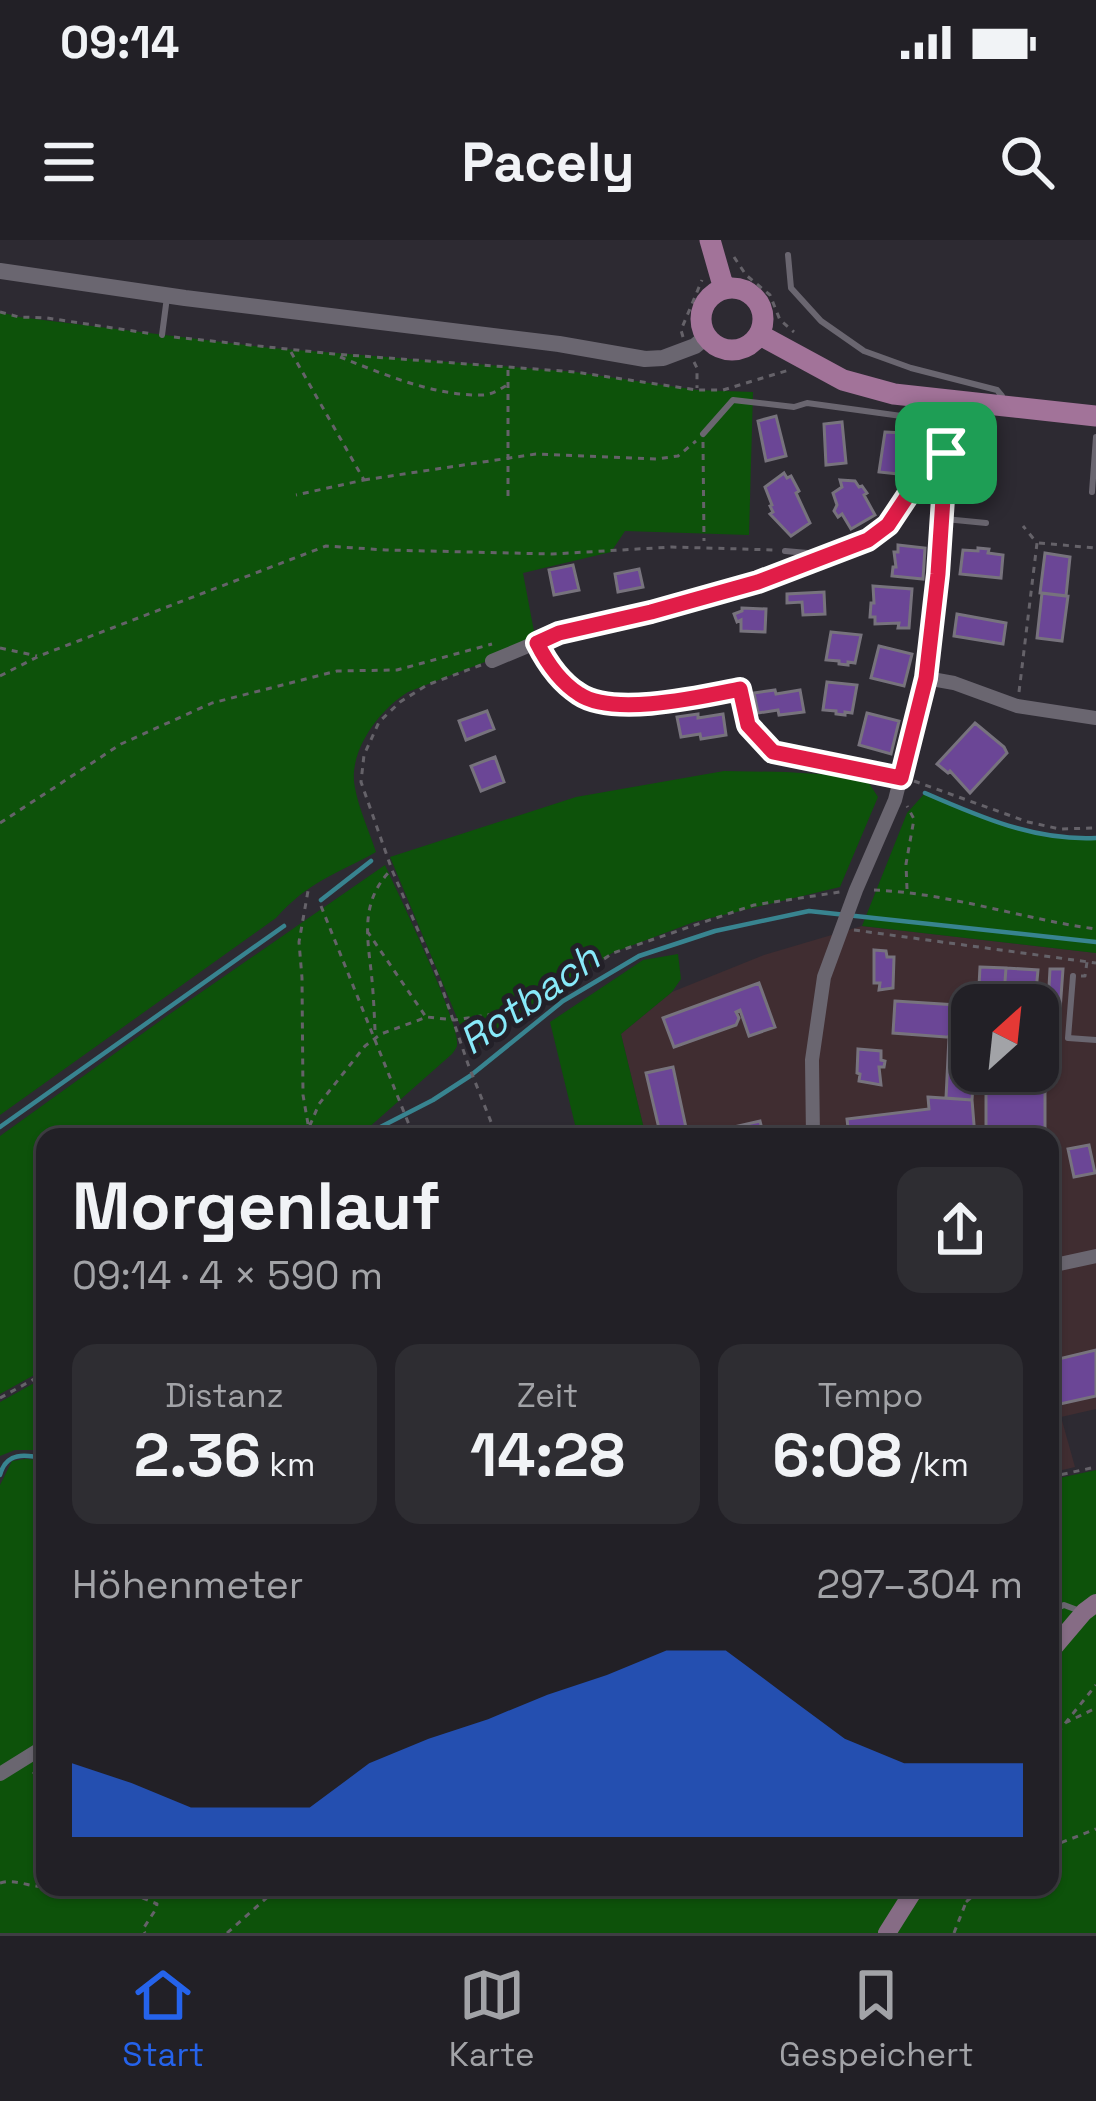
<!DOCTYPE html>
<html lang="de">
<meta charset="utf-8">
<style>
body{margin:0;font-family:"Space Grotesk",sans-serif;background:#2e2d32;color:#f1f3f6;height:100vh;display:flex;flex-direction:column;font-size:45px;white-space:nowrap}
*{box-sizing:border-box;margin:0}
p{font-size:39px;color:#a2a3a7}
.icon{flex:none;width:66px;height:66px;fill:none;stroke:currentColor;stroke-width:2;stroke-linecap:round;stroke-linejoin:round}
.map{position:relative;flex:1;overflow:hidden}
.panel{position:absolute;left:36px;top:888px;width:1023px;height:768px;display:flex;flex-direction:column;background:#222026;border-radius:24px;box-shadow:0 3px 9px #0004,0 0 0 3px #3f3e43}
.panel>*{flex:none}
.needle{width:78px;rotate:27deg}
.fabs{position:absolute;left:951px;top:744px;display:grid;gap:24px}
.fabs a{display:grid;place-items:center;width:108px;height:108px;border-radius:24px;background:#222026;box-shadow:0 3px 9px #0004,0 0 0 3px #3f3e43;font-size:60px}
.pin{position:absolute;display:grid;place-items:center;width:102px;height:102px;color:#fff;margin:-51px;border-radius:24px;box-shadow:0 6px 18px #0006}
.round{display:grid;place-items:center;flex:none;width:126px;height:126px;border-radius:24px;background:#2e2d32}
.headline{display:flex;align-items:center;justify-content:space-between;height:204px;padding:0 36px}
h1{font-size:66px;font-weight:700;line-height:90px}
.metrics{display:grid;grid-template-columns:repeat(3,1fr);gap:18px;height:204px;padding:12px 36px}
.metrics div{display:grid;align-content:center;border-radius:24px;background:#2e2d32;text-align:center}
.metrics b{font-size:60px;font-weight:700}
.metrics small{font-size:33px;font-weight:400}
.metrics p{font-size:33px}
.chart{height:336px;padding:24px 36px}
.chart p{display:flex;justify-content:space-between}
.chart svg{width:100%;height:216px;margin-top:12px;fill:#2563eb;opacity:.7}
.status{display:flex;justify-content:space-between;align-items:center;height:84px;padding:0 60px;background:#222026;direction:ltr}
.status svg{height:33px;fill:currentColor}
header{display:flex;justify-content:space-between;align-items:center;height:156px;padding:0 36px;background:#222026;font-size:54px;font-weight:700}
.tab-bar{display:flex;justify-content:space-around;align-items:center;height:168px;border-top:3px solid #3f3e43;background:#222026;font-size:33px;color:#a2a3a7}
.tab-bar a{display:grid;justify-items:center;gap:6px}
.tab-bar .current{color:#2563eb}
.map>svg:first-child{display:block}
</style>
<div class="status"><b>09:14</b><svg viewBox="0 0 49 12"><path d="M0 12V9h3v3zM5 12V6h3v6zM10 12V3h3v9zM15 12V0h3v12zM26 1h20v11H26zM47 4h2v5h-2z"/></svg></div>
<header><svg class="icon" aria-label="menu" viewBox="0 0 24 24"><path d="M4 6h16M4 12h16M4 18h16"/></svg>Pacely<svg class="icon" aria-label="search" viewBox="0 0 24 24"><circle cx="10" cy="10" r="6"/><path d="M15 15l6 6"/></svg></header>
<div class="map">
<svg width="1096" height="1693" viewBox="0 0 1096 1693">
<rect width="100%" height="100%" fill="#2d2a32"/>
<!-- commercial -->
<path fill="#402d31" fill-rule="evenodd" d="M862,686l234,27v456l-35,8 14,50 -25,6v-336h-404l-25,-103 51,-42 92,-37zM972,765h66v66h-66z"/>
<!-- green -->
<path fill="#0d520a" d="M0,72l19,5 252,31 304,24 122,18 56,2 -4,143 -124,-4 -14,21 -88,21 13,69 -128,50c-28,17 -61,60 -53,96 4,21 14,43 21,64 -41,23 -67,29 -100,66l-276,197z
M724,531l62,1 79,5 13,20 -38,90 -146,35 -82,31 -136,94 -8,-3 -78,-187 186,-60z
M925,553c55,24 110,48 171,45v115l-234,-27 45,-113z
M385,625c13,28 76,159 72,181 -1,3 -3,5 -5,8l-94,83h-313v232l-45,25v-258l164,-118z
M678,714l3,25 -9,13 -51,42 25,103h-68l-28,-115 93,-62z
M45,1137v73h-30l-15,6v-54z
M26,1219l19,2v282l-45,28v-286l12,-24z
M1096,1230v127l-46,50v-167z
M1096,1368v325h-201l27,-46h128v-218l37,-54z
M45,1513v134h860l-26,46h-879v-154z"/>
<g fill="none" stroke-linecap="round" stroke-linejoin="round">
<!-- stream -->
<path stroke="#388490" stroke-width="4.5" d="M925,553c55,24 110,48 171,45
M321,660l50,-39
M0,887l284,-201
M361,897l72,-37 37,-24 93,-75 76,-45 76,-25 94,-20 287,31
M0,1235c6,-23 25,-21 45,-16"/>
</g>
<!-- building -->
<path fill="#6b4696" stroke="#77737d" stroke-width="3" d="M776,176l10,40 -20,5 -8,-40z
M842,182l4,41 -20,2 -2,-41z
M885,192l18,1 -4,41 -20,-2z
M784,233l3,5 4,-2 8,15 -3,2 14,30 -19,13 -21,-22 3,-2 -3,-6 2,-1 -7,-18z
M840,240l15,1 4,6 3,-1 5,7 -3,2 11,20 -24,14 -9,-15 -4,3 -4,-6 3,-6 -4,-12 9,-6z
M898,305l27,3 -2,31 -31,-3 1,-9h3l-2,-15h4z
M978,308l11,1 -1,4 15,2 -2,23 -41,-4 3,-24 15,1z
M1045,313l25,4 -4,39 -26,-3z
M573,325l6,25 -25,5 -5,-25z
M639,329l4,18 -25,5 -3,-18z
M873,346l39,3 -3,39h-11l1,-5 -24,1v-7h-5l1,-14h3z
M824,352l1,22 -22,1 -1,-13 -15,1v-9z
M1042,353l26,3 -6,45 -25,-3z
M742,368l24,1 -1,23 -24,-1v-11l-4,2 -3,-8 8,-3z
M957,374l49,9 -3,21 -49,-8z
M831,392l30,3 -6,28 -7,-1v3l-9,-1v-3l-13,-1z
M879,406l33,8 -8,32 -33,-8z
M827,442l30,3 -5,28 -7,-1v3l-9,-1v-3l-13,-1z
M775,450l1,4 24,-4 4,22 -25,3 -1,-5 -20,3 -4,-20z
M487,471l7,18 -28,11 -7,-19z
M867,473l32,8 -8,33 -32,-9z
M698,474v4l25,-4 3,21 -25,4 -1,-5 -19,3 -4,-20z
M975,483l29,24 3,6 -37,40 -20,-22 -2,2 -11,-9z
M495,517l9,25 -23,9 -10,-25z
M874,710l12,1 1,6h7l-1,31 -14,2 1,-7h-6z
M980,727l26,1 -2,27 11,1v9h-37z
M1006,728l32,2 -2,21h-15l-1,6 -16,-2z
M1050,729h13l-4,55 -12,-1z
M759,743l16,44 -26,9 -9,-26 -4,2 3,6 -3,7 -62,22 -11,-29z
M895,761l77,5v33l-79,-6z
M949,797l23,2v32h2l-2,29 -26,-2z
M1038,800h4l-1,28h4v62l-38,7h-21v-66h52z
M858,809l23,2v9l4,1 -1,6h-5l2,18 -22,-4 1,-7 -3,-1z
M673,827l15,70h-27l-15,-64z
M928,857l44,3 3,37h-126l-2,-18 82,-10z
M760,881l4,16h-74z
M1089,905l6,28 -21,4 -6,-28z
M1096,1110v46l-36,8 -10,-43z"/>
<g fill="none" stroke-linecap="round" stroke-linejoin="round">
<!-- path -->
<path stroke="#656269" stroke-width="3" stroke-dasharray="6 6" stroke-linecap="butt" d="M734,17l12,18 24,20 10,25 14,12
M0,72l19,5 28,1 106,16
M174,97l160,17 241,18 122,18h26l66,-20
M683,97l-2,-7 21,-50
M291,112l73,128 -68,15
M340,117c43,17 94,39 142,38 10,0 18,-6 27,-11
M694,122l3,6v20
M508,130v130
M703,202l1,99
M364,240l172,-26 121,5 21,-3 18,-15
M1039,303l57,5
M0,408l37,8
M481,425l-54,20 -27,17 -21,20 -15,33 -3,27 31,88 47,109 29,85 29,73
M0,436l39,-20 287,-110 60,4 166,4 120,-7 104,3
M1019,452l18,-149 -14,-17
M914,541l114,41 32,7 36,-1
M0,583l121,-79 91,-41 125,-32 60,-1 95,-26
M907,649l-1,-25 8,-45 -7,-13
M874,650c75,3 148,29 222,39
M321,666l93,231
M854,690l242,33
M367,691l59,86
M1081,736h4l2,-14
M375,790c-1,-23 -2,-45 -5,-68 -4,-34 -6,-63 19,-90
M308,884l-5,-29 -1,-117 -3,-36 9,-51
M305,897l14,-33 46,-58 16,-12 46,-17 27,3 74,-11 85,-56 141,-48 86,-13
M0,1158l45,-25
M1050,1237l46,-10
M1065,1483l31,-15
M1050,1502l46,-57
M33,1532l12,11
M1050,1607l46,-18
M0,1643c16,-5 29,5 45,3
M122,1647l1,3 34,14 -1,5 -13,20 2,4
M966,1662l17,-15
M227,1693l52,-46
M954,1693l18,-46"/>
<!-- service -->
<path stroke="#6a6670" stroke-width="6" d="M788,15l3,33 30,33 43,30 47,17 86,22 5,6v5
M162,95l5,-38
M703,194l30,-34 61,7 13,-4 109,15 9,5 2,16 17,13
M1092,252l4,-55
M945,279l41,4
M785,311l34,3
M1073,736l-5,62 28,2
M1050,1371l14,-6 16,6"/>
<!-- minor -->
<path stroke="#6a6670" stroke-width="14" d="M537,403c10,20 22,39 42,51 34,22 121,3 160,-5l9,36 25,27 128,26
M492,421l67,-28 92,-21 107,-30 110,-42 20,-15 36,-54 22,-18
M926,438l28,5 63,23 79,12
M813,897l-1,-77 12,-83 32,-87 39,-90 31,-122 12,-104 12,-174
M1050,1026l46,-10
M0,1534l45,-28"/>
<!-- tertiary -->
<path stroke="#6a6670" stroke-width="16" d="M0,31l185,27 374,46 86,15 18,-1 32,-12 11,-9"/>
<!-- secondary -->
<path stroke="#866c85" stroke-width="18" d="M1050,1412l34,-40 12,-9
M887,1693l29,-46"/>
<!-- primary -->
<path stroke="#a27399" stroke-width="21" d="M710,0l14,49
M701 79a31 31 0 1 1 62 0a31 31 0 1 1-62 0Z
M760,95l83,45 51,14 202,22"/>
</g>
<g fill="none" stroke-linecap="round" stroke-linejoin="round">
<defs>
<path id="route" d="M946,213l-8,121 -12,104 -25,100 -128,-26 -25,-27 -8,-36c-40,8 -127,28 -161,5 -19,-12 -32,-31 -42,-51l22,-10 92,-21 107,-30 110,-42 20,-15 36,-54z"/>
</defs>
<!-- route casing -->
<use href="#route" stroke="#fff" stroke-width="24"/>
<!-- route -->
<use href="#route" stroke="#e11d48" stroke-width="15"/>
</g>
<g text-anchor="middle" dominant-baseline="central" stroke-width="10" stroke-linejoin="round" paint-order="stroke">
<!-- water labels -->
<g font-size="39" font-style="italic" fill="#88eafa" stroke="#232028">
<text transform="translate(529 759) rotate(-35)">Rotbach</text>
</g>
</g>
</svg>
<div class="fabs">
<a><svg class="needle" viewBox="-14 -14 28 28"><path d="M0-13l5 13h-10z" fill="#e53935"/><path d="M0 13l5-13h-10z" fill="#a2a3a7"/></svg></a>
</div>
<div class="pin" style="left:946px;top:213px;background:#1e9e55"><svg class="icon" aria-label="arrive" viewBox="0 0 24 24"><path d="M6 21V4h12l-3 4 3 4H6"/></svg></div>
<section class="panel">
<div class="headline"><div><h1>Morgenlauf</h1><p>09:14 · 4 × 590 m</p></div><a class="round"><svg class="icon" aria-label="share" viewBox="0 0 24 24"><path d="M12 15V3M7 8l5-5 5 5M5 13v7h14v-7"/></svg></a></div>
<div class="metrics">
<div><p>Distanz</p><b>2.36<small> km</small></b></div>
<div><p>Zeit</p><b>14:28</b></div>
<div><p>Tempo</p><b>6:08<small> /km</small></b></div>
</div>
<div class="chart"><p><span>Höhenmeter</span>297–304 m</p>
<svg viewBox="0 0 160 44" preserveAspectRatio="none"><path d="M0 44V29L10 33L20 38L30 38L40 38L50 29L60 24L70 20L80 15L90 11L100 6L110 6L120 15L130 24L140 29L150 29L160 29V44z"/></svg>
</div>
</section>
</div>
<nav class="tab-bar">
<a class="current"><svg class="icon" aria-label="home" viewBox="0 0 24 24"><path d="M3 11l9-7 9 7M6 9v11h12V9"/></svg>Start</a>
<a><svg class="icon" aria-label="map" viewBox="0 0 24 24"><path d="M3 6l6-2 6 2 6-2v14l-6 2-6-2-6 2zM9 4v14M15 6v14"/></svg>Karte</a>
<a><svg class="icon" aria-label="saved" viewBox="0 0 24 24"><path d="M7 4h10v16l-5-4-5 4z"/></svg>Gespeichert</a>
</nav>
